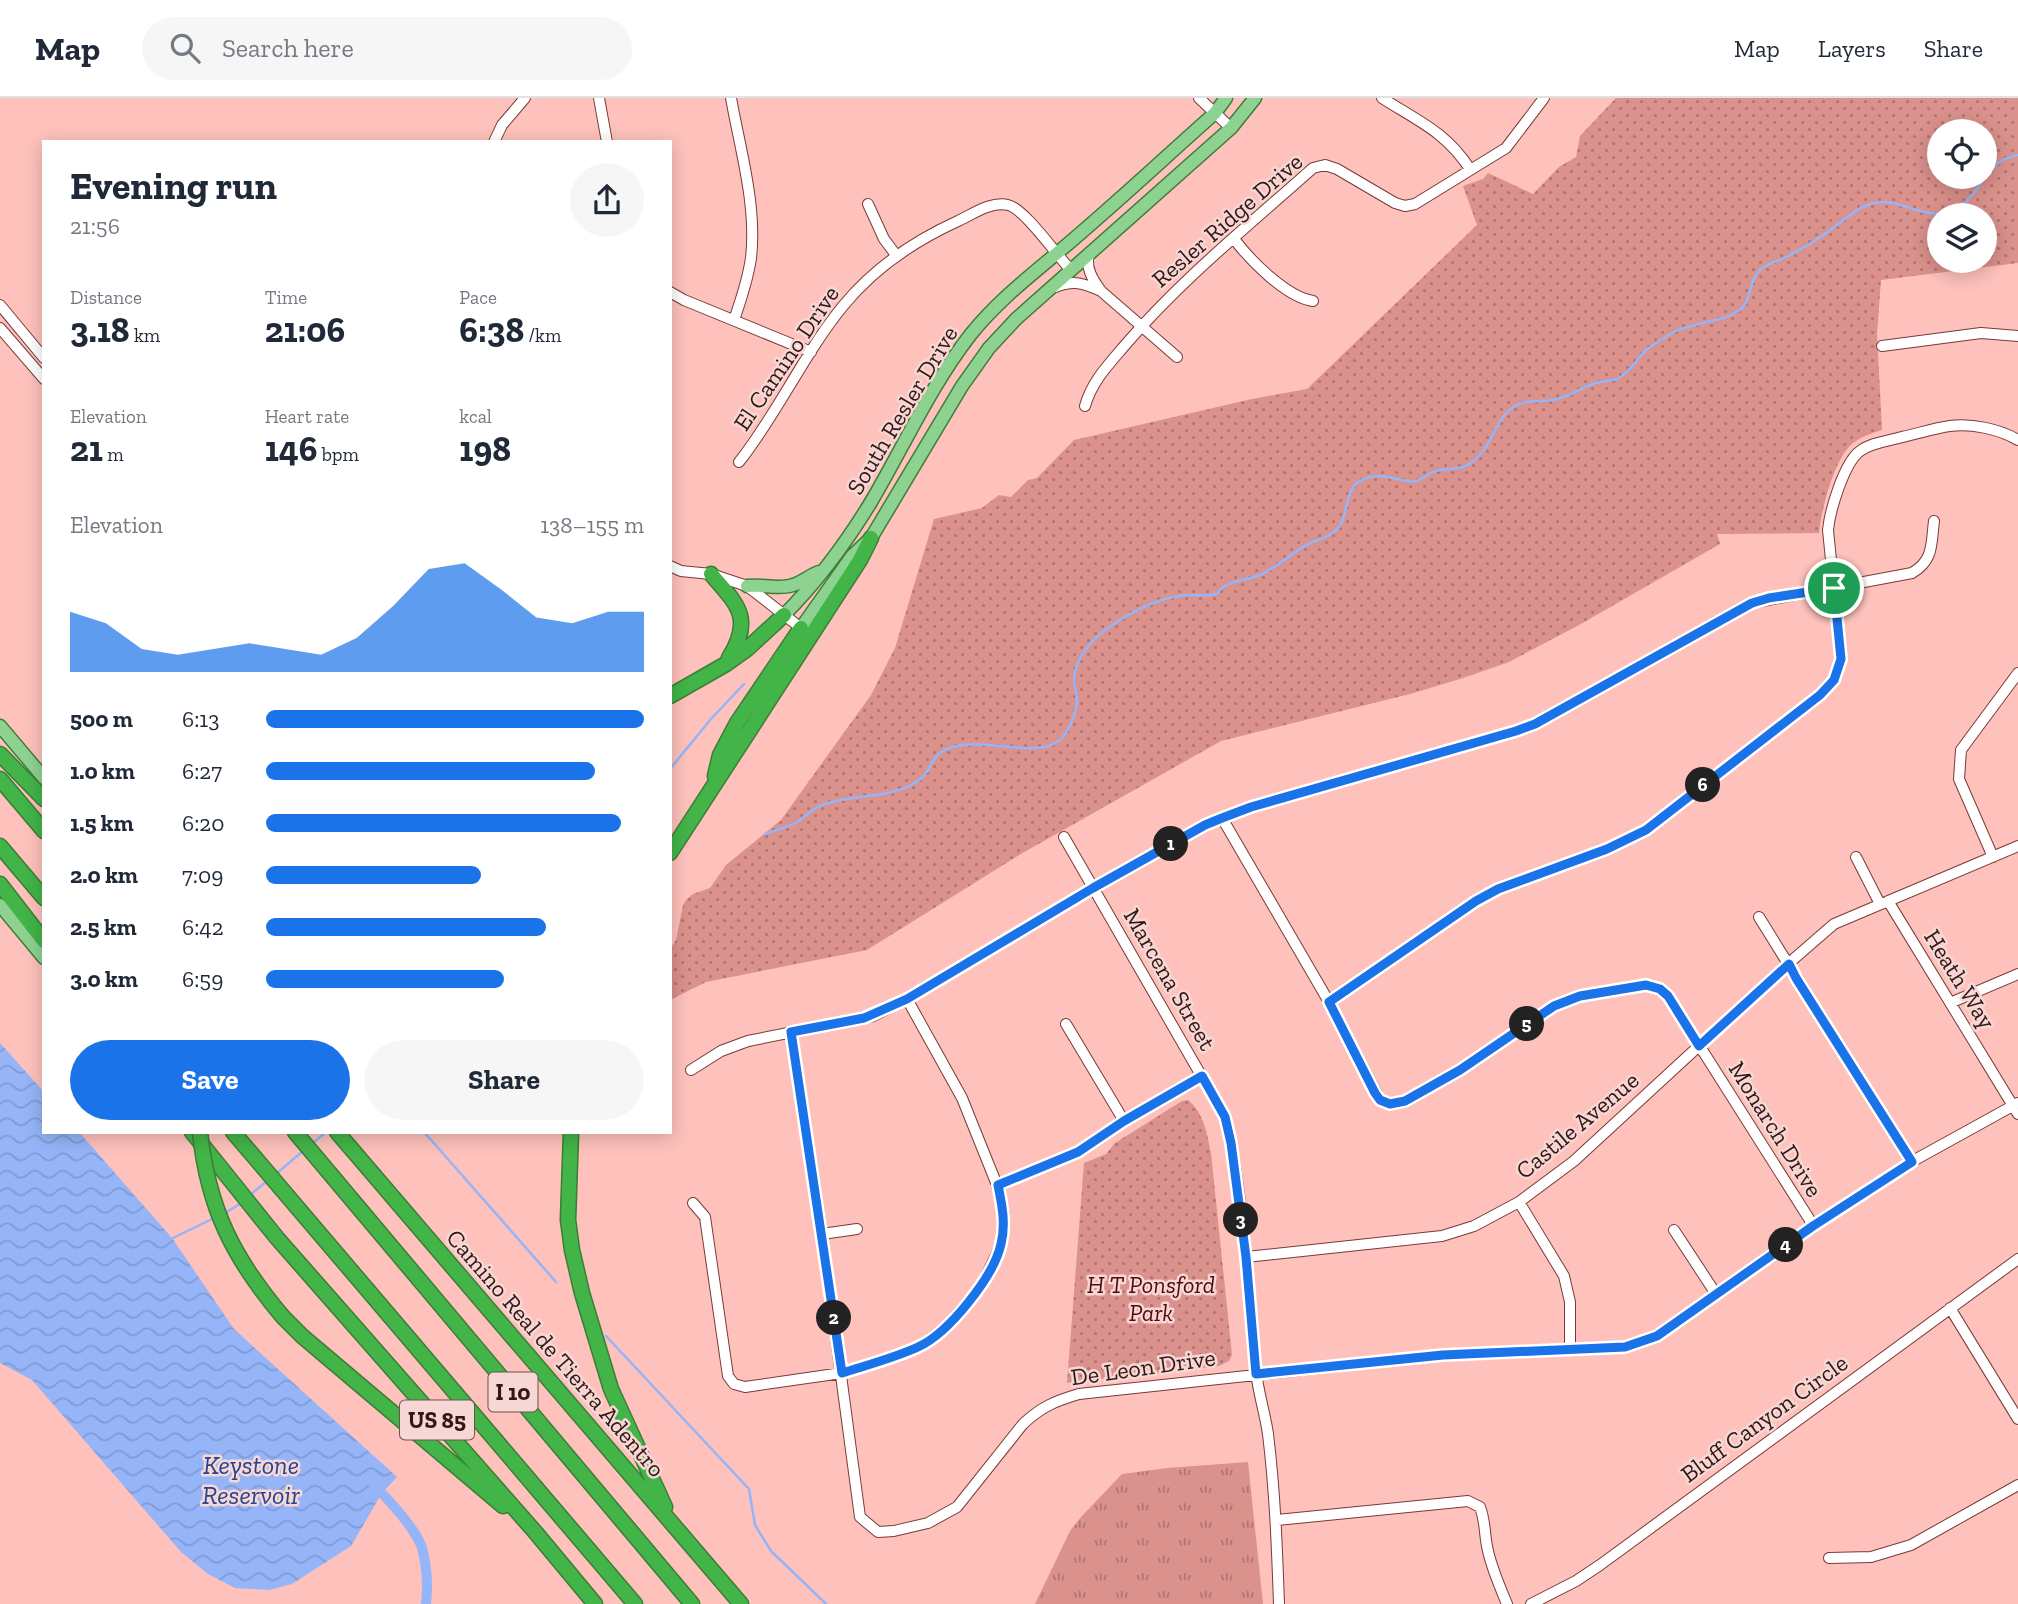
<!DOCTYPE html>
<meta charset="utf-8">
<style>
body{margin:0;font-family:"Zilla Slab",serif;background:#f6f6f7;color:#1f2937;height:100vh;display:flex;flex-direction:column;font-size:26px;white-space:nowrap}
*{box-sizing:border-box;margin:0}
p{font-size:23px;color:#747a83}
.icon{flex:none;width:38px;height:38px;fill:none;stroke:currentColor;stroke-width:2;stroke-linecap:round;stroke-linejoin:round}
.map{position:relative;flex:1;overflow:hidden}
.details{position:absolute;left:42px;top:42px;width:630px;height:994px;display:flex;flex-direction:column;background:#fff;border-radius:0px;box-shadow:0 4px 18px #0003}
.details>*{flex:none}
.controls{position:absolute;left:1927px;top:21px;display:grid;gap:14px}
.controls a{display:grid;place-items:center;width:70px;height:70px;border-radius:50%;background:#fff;box-shadow:0 4px 18px #0003;font-size:35px}
.pin{position:absolute;display:grid;place-items:center;width:60px;height:60px;color:#fff;margin:-30px;border:4px solid #fff;border-radius:50%;box-shadow:0 2px 7px #0007}
.km{position:absolute;width:35px;height:35px;margin:-18px;border-radius:50%;background:#222;color:#fff;font-size:19px;line-height:35px;text-align:center}
.round{display:grid;place-items:center;flex:none;width:74px;height:74px;border-radius:37px;background:#f6f6f7}
.headline{display:flex;align-items:center;justify-content:space-between;height:119px;padding:0 28px}
h1{font-size:38px;font-weight:800;line-height:52px}
.stats{display:grid;grid-template-columns:repeat(3,1fr);gap:10px;height:119px;padding:7px 28px}
.stats div{display:grid;align-content:center}
.stats b{font-size:35px;font-weight:800}
.stats small{font-size:19px;font-weight:400}
.stats p{font-size:19px}
.chart{height:196px;padding:14px 28px}
.chart p{display:flex;justify-content:space-between}
.chart svg{width:100%;height:126px;margin-top:7px;fill:#1a73e8;opacity:.7}
.primary-button{display:flex;gap:14px;margin-top:auto;padding:14px 28px}
.primary-button a{flex:1;height:80px;border-radius:42px;background:#1a73e8;color:#fff;font-size:28px;font-weight:800;line-height:80px;text-align:center}
.primary-button a+a{background:#f6f6f7;color:#1f2937}
ul{padding:0 28px;list-style:none;font-size:23px}
li{display:grid;grid-template-columns:112px 84px 1fr;align-items:center;height:52px}
li i{height:18px;border-radius:9px;background:#1a73e8}
header{display:flex;align-items:center;gap:42px;box-sizing:border-box;height:98px;padding:0 35px;background:#fff;border-bottom:2px solid #e0e1e3}
header strong{font-size:33px}
nav{display:flex;gap:38px;margin-inline-start:auto;font-size:24px}
.search{width:490px;height:63px;background:#f6f6f7;display:flex;align-items:center;gap:18px;box-sizing:border-box;padding:0 24px;border-radius:38px;color:#747a83;font-size:26px}
.map>svg:first-child{display:block}
</style>
<header>
<strong>Map</strong>
<div class="search"><svg class="icon" aria-label="search" viewBox="0 0 24 24"><circle cx="10" cy="10" r="6"/><path d="M15 15l6 6"/></svg>Search here</div>
<nav><a>Map</a><a>Layers</a><a>Share</a></nav>
</header>
<div class="map">
<svg width="2018" height="1506" viewBox="0 0 2018 1506">
<defs>
<pattern id="grass-tufts" width="24" height="20" patternUnits="userSpaceOnUse" patternTransform="scale(1.75)"><rect width="24" height="20" fill="#db918c"/><path d="M3 7l-1-3M5 7V3M7 7l1-3M15 17l-1-3M17 17v-4M19 17l1-3" fill="none" stroke="#b27571"/></pattern>
<pattern id="park-dots" width="8" height="8" patternUnits="userSpaceOnUse" patternTransform="scale(1.75)"><rect width="8" height="8" fill="#db918c"/><path d="M2 2h.1M6 6h.1" fill="none" stroke="#b27571" stroke-width="1.8" stroke-linecap="round"/></pattern>
<pattern id="water-waves" width="16" height="10" patternUnits="userSpaceOnUse" patternTransform="scale(1.75)"><rect width="16" height="10" fill="#95b5f8"/><path d="M0 5q4-4 8 0t8 0" fill="none" stroke="#819bd4"/></pattern>
</defs>
<rect width="100%" height="100%" fill="#fec1bb"/>
<!-- grass -->
<path fill="url(#grass-tufts)" d="M1248,1364l15,142h-228l35,-73 11,-14 41,-43 45,-6z"/>
<!-- park -->
<path fill="url(#park-dots)" fill-rule="evenodd" d="M1616,0h402v165l-137,17 -4,54 5,96c-10,3 -22,7 -30,14 -18,15 -31,67 -33,89l-102,1 3,10 -141,81 -70,37 -46,16 -53,16 -189,47 -202,114 -152,95 -161,32 -36,18v-51l6,-9 7,-35 4,-6 6,-5 17,-6 16,-23 55,-45 90,-125 24,-47 39,-129 48,-11 17,-13 12,2 17,-17 9,-2 37,-38 178,-41 55,-10 170,-164 -14,-39 20,-7 5,-6 45,21 26,-27 17,-10 4,-21zM1939,33h45v46h-45zM1939,117h45v46h-45z
M1188,1002c16,13 19,34 23,53l21,202 -3,6 -10,5 -152,17 17,-220 22,-9 9,-11 67,-42z"/>
<!-- water -->
<path fill="url(#water-waves)" d="M0,945l44,49v40h35l93,106 62,91 163,148 -15,16 -31,53 -59,38 -23,6 -34,-2 -27,-14 -27,-22 -149,-172 -32,-17z"/>
<g fill="none" stroke-linecap="round" stroke-linejoin="round">
<!-- stream -->
<path stroke="#95b5f8" stroke-width="2.5" d="M670,671l41,-50 33,-35
M765,736c10,-4 21,-6 30,-11 9,-4 15,-13 25,-17 31,-13 70,-6 98,-25 17,-11 9,-29 39,-35 27,-7 78,11 100,-4 11,-7 19,-28 20,-41 0,-8 -3,-16 -3,-23 2,-21 18,-39 34,-50 21,-15 45,-28 71,-32 10,-2 21,0 31,-1 12,-2 4,-1 13,-8 10,-7 25,-7 37,-12 19,-8 33,-25 53,-33 10,-4 19,-6 26,-15 11,-15 4,-38 23,-47 16,-8 30,-1 46,1 15,2 16,-7 28,-10 10,-3 20,-1 30,-5 25,-12 28,-48 49,-60 11,-7 26,-4 38,-6 16,-2 28,-13 43,-17 8,-2 16,-2 23,-5 11,-6 18,-19 27,-28 8,-6 17,-12 26,-17 20,-11 48,-10 66,-22 15,-9 9,-28 21,-40 7,-8 18,-9 27,-14 16,-8 33,-18 47,-29 10,-7 20,-17 32,-22 33,-15 55,19 90,3 27,-12 27,-48 63,-54
M424,1034l132,150
M312,1046l14,-12
M275,1077l29,-25
M250,1097l17,-14
M225,1115l18,-11
M171,1141l45,-22
M606,1238l143,153 6,36 16,26 55,53"/>
<!-- canal -->
<path stroke="#95b5f8" stroke-width="10" d="M374,1388c14,12 43,45 48,62 5,18 6,38 4,56"/>
<defs>
<path id="minor" d="M599,0l8,44
M731,0c9,51 26,107 20,160 -3,21 -10,42 -17,62
M1199,0l32,30
M1382,0c36,23 64,34 88,71
M494,44l8,-17 23,-27
M868,106l16,35 12,16
M1234,141c16,21 52,58 79,62
M1089,156c-4,14 4,26 12,37l76,66
M1055,189c19,-7 28,-4 46,4
M670,194l14,8 127,52
M0,207l44,53
M0,230l44,51
M1882,248l99,-13 37,3
M1085,308c7,-25 24,-42 41,-62 56,-65 123,-119 187,-176l12,-3 12,4 58,34 10,3 10,-2 91,-56 38,-50
M739,364c39,-49 64,-107 104,-156 31,-38 71,-65 115,-85 15,-7 33,-20 50,-16 17,4 49,51 63,65
M670,468l11,5 30,3 36,12 54,42
M1222,720l107,184 51,98 10,4 15,-3 55,-31 94,-64 26,-10 66,-11 14,5 8,6 145,229
M1064,739l161,280c20,82 22,171 31,254 2,21 9,42 12,63 7,57 9,113 11,170
M1856,759l24,47
M1993,759l-34,-78 2,-29 57,-77
M1888,803l130,213
M1759,819l152,245
M1329,904l147,-101 22,-12 109,-40 39,-19 174,-135 14,-15 7,-21 -13,-129c2,-20 16,-67 32,-79 12,-9 29,-10 42,-14 15,-3 32,-9 48,-11 21,-3 49,3 68,14
M1950,905l68,-29
M1066,926l58,97
M791,934l31,202 38,283 18,15 16,-1 34,-8 29,-16 66,-83c18,-17 32,-23 56,-30l363,-39 183,-8 31,-11 157,-111 98,-63 107,-59
M691,972l30,-19 27,-10 125,-25 34,-17 186,-111 112,-63 17,-7 29,-11 265,-76 19,-7 217,-121 160,-30c22,-13 19,-29 22,-52
M997,1087l81,-33 46,-31 78,-45
M1519,1104l45,74 6,26v48
M693,1105l12,14 23,159 6,8 11,3 97,-14 78,-26 27,-21 34,-39 20,-42 3,-30 -7,-30 -35,-87 -55,-99
M1674,1132l42,64
M822,1136l35,-5
M1246,1159l196,-21 32,-10 45,-24 55,-41 215,-198 45,-39 184,-78
M1950,1210l68,111
M1277,1422l191,-19 12,6c6,16 4,28 8,44 4,18 12,36 19,53
M1829,1460l42,-1 40,-12 107,-60
M1531,1506l45,-23 24,-16 418,-306"/>
<path id="major" d="M747,488c16,-2 31,4 46,-1 10,-3 17,-10 26,-13
M784,517c34,-34 62,-72 87,-113 33,-56 60,-117 100,-168 25,-31 55,-55 85,-80 54,-45 106,-94 159,-141l11,-15
M801,530l51,-72 19,-18 91,-152 27,-38 27,-29 215,-191 24,-30
M0,628l44,52
M0,807l44,53"/>
<path id="highway" d="M711,476c26,30 43,44 18,84
M670,598l56,-32 21,-15 37,-34
M0,656l44,45
M715,678l5,-21 17,-32 64,-95
M0,681l44,52
M0,748l44,52
M670,755l190,-293 11,-22
M0,786l44,57
M192,1034l85,106 259,295 59,71
M233,1034l402,472
M295,1034l397,472
M337,1034l404,472
M571,1034l-3,88 4,30 10,43 29,96 54,118
M283,1219l19,19 201,170"/>
</defs>
<!-- minor casing -->
<use href="#minor" stroke="#793a37" stroke-width="12"/>
<!-- major casing -->
<use href="#major" stroke="#3d7d36" stroke-width="15"/>
<!-- highway casing -->
<use href="#highway" stroke="#3d7d36" stroke-width="17"/>
<!-- minor -->
<use href="#minor" stroke="#fff" stroke-width="10"/>
<!-- major -->
<use href="#major" stroke="#8ed291" stroke-width="12"/>
<!-- highway -->
<use href="#highway" stroke="#42b448" stroke-width="14"/>
<defs>
<path id="highway-bridge" d="M200,1034c8,77 34,127 83,185"/>
</defs>
<!-- highway-bridge casing -->
<use href="#highway-bridge" stroke="#3d7d36" stroke-width="17" stroke-linecap="butt"/>
<!-- highway-bridge -->
<use href="#highway-bridge" stroke="#42b448" stroke-width="14"/>
</g>
<g fill="none" stroke-linecap="round" stroke-linejoin="round">
<defs>
<path id="route" d="M1834,490l7,71 -7,21 -14,15 -174,135 -39,19 -109,40 -22,12 -147,101 46,91 5,7 10,4 15,-3 55,-31 94,-64 26,-10 66,-11 14,4 8,7 31,50 90,-82 7,14 116,184 -99,64 -156,110 -32,11 -182,8 -187,19 -10,-117 -15,-114 -6,-26 -23,-41 -78,45 -46,31 -80,33c4,20 8,39 3,59 -7,32 -52,89 -83,103 -24,11 -51,18 -76,26l-51,-341 73,-14 43,-19 186,-111 112,-63 17,-7 29,-11 265,-76 19,-7 217,-121 17,-5z"/>
</defs>
<!-- route casing -->
<use href="#route" stroke="#fff" stroke-width="14"/>
<!-- route -->
<use href="#route" stroke="#1a73e8" stroke-width="9"/>
</g>
<g text-anchor="middle" dominant-baseline="central" stroke-width="5" stroke-linejoin="round" paint-order="stroke">
<!-- shield labels -->
<g fill="#f6d7d4" stroke="#6e514f" stroke-width="2">
<rect x="488.5" y="1274.5" width="49" height="39" rx="5"/>
<rect x="400" y="1302.5" width="74" height="39" rx="5"/>
</g>
<g font-size="23" font-weight="bold" fill="#331716">
<text x="513" y="1294">I 10</text>
<text x="437" y="1322">US 85</text>
</g>
<!-- street labels -->
<g font-size="24" fill="#331716" stroke="#f6d7d4">
<text transform="translate(1227 122) rotate(-41)">Resler Ridge Drive</text>
<text transform="translate(786 260) rotate(-56)">El Camino Drive</text>
<text transform="translate(902 312) rotate(-59)">South Resler Drive</text>
<text transform="translate(1170 881) rotate(60)">Marcena Street</text>
<text transform="translate(1960 881) rotate(58)">Heath Way</text>
<text transform="translate(1577 1027) rotate(-40)">Castile Avenue</text>
<text transform="translate(1776 1031) rotate(58)">Monarch Drive</text>
<text transform="translate(556 1255) rotate(49)">Camino Real de Tierra Adentro</text>
<text transform="translate(1143 1269) rotate(-8)">De Leon Drive</text>
<text transform="translate(1764 1320) rotate(-36)">Bluff Canyon Circle</text>
</g>
<!-- park labels -->
<g font-size="24" font-style="italic" fill="#53080d" stroke="#f6d7d4">
<text x="1151" y="1186">H T Ponsford<tspan x="1151" dy="28">Park</tspan></text>
</g>
<!-- water labels -->
<g font-size="26" font-style="italic" fill="#254592" stroke="#f6d7d4">
<text x="251" y="1367">Keystone<tspan x="251" dy="30">Reservoir</tspan></text>
</g>
</g>
</svg>
<div class="controls">
<a><svg class="icon" aria-label="locate" viewBox="0 0 24 24"><circle cx="12" cy="12" r="6"/><path d="M12 2v4M12 18v4M2 12h4M18 12h4"/></svg></a>
<a><svg class="icon" aria-label="layers" viewBox="0 0 24 24"><path d="M12 4l9 5-9 5-9-5zM3 14l9 5 9-5"/></svg></a>
</div>
<div class="pin" style="left:1834px;top:490px;background:#1e9e55"><svg class="icon" aria-label="arrive" viewBox="0 0 24 24"><path d="M6 21V4h12l-3 4 3 4H6"/></svg></div>
<b class="km" style="left:1171px;top:746px">1</b>
<b class="km" style="left:834px;top:1220px">2</b>
<b class="km" style="left:1241px;top:1122px">3</b>
<b class="km" style="left:1786px;top:1147px">4</b>
<b class="km" style="left:1527px;top:926px">5</b>
<b class="km" style="left:1703px;top:687px">6</b>
<section class="details">
<div class="headline"><div><h1>Evening run</h1><p>21:56</p></div><a class="round"><svg class="icon" aria-label="share" viewBox="0 0 24 24"><path d="M12 15V3M7 8l5-5 5 5M5 13v7h14v-7"/></svg></a></div>
<div class="stats">
<div><p>Distance</p><b>3.18<small> km</small></b></div>
<div><p>Time</p><b>21:06</b></div>
<div><p>Pace</p><b>6:38<small> /km</small></b></div>
</div>
<div class="stats">
<div><p>Elevation</p><b>21<small> m</small></b></div>
<div><p>Heart rate</p><b>146<small> bpm</small></b></div>
<div><p>kcal</p><b>198</b></div>
</div>
<div class="chart"><p><span>Elevation</span>138–155 m</p>
<svg viewBox="0 0 160 44" preserveAspectRatio="none"><path d="M0 44V23L10 27L20 36L30 38L40 36L50 34L60 36L70 38L80 32L90 21L100 8L110 6L120 15L130 25L140 27L150 23L160 23V44z"/></svg>
</div>
<ul>
<li><b>500 m</b>6:13<i style="width:100%"></i></li>
<li><b>1.0 km</b>6:27<i style="width:87%"></i></li>
<li><b>1.5 km</b>6:20<i style="width:94%"></i></li>
<li><b>2.0 km</b>7:09<i style="width:57%"></i></li>
<li><b>2.5 km</b>6:42<i style="width:74%"></i></li>
<li><b>3.0 km</b>6:59<i style="width:63%"></i></li>
</ul>
<div class="primary-button"><a>Save</a><a>Share</a></div>
</section>
</div>
